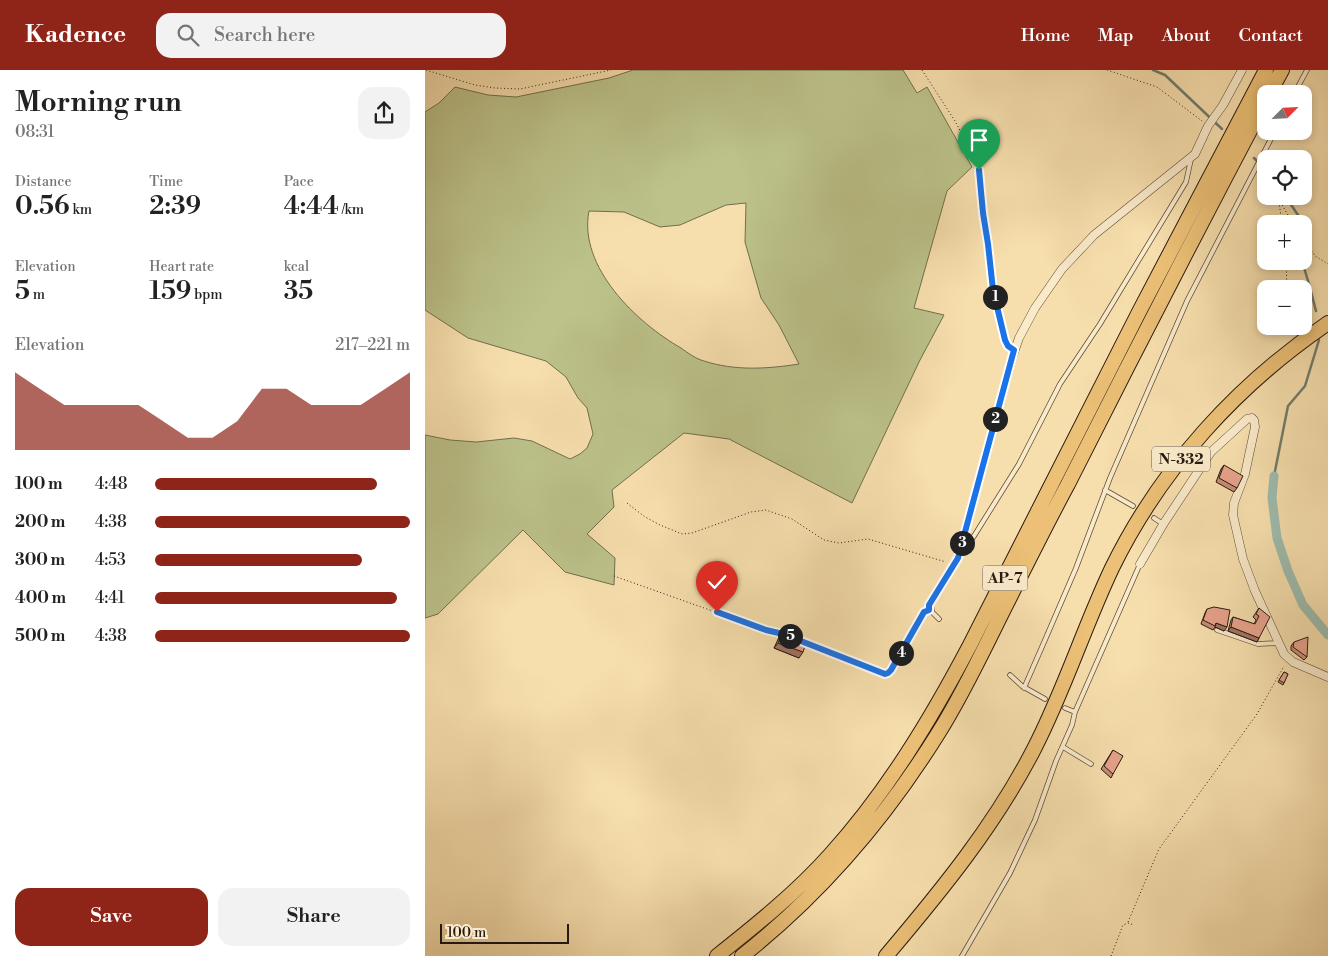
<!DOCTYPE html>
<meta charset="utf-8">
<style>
body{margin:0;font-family:"Libre Bodoni",serif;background:#f2f2f2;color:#222;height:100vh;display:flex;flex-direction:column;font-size:19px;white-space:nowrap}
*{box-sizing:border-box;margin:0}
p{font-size:16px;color:#767676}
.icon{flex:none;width:28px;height:28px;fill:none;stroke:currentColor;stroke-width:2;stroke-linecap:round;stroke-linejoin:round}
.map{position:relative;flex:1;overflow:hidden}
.drawer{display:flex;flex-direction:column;background:#fff;width:425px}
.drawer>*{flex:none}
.needle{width:32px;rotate:66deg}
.controls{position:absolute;left:832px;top:15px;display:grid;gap:10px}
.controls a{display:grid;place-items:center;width:55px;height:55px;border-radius:10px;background:#fff;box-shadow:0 2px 8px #0003;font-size:25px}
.scale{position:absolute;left:15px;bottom:12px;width:129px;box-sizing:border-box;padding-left:5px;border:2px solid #271a11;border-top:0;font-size:14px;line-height:18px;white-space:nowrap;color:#271a11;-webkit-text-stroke:4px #faeaca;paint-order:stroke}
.pin{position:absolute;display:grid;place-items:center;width:42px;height:42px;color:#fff;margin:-51px -21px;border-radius:50% 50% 50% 0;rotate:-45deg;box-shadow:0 0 5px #0007}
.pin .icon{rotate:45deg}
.km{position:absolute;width:25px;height:25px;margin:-12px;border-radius:50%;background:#222;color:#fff;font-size:14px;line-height:25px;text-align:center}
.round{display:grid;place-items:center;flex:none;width:52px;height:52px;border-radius:15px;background:#f2f2f2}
.summary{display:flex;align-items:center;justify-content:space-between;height:85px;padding:0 15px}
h1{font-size:28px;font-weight:600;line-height:38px}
.metrics{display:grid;grid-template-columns:repeat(3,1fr);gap:8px;height:85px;padding:5px 15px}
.metrics div{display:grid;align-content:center}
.metrics b{font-size:25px;font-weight:600}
.metrics small{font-size:14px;font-weight:400}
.metrics p{font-size:14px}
.chart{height:140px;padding:10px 15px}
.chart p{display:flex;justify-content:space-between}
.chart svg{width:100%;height:90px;margin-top:5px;fill:#8f2418;opacity:.7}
.button{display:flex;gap:10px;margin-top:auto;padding:10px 15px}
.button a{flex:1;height:58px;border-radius:15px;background:#8f2418;color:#fff;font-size:20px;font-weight:600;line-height:58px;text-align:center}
.button a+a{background:#f2f2f2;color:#222}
ul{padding:0 15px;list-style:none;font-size:16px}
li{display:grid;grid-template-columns:80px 60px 1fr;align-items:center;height:38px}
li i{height:12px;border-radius:6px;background:#8f2418}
header{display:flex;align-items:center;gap:30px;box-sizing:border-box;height:70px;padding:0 25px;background:#8f2418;color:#fff}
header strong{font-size:24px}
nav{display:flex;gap:28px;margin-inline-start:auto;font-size:18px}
.search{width:350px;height:45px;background:#f2f2f2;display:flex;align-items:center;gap:12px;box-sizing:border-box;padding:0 18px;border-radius:15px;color:#767676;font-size:19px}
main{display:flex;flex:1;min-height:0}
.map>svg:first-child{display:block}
</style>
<header>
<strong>Kadence</strong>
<div class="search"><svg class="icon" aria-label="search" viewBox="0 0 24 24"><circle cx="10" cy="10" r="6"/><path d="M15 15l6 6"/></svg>Search here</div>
<nav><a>Home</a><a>Map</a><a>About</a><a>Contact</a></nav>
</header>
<main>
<section class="drawer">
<div class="summary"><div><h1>Morning run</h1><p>08:31</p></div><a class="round"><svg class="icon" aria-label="share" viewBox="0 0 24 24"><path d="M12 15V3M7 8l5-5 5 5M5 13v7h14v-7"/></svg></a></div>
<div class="metrics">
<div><p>Distance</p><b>0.56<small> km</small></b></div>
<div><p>Time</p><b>2:39</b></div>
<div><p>Pace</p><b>4:44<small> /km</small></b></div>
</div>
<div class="metrics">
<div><p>Elevation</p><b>5<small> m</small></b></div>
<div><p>Heart rate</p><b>159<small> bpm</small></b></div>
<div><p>kcal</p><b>35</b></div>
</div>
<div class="chart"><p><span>Elevation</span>217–221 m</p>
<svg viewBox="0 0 160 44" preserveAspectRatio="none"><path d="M0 44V6L10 14L20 22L30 22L40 22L50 22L60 30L70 38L80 38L90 30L100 14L110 14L120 22L130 22L140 22L150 14L160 6V44z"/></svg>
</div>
<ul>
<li><b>100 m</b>4:48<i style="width:87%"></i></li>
<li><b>200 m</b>4:38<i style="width:100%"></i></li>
<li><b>300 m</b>4:53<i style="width:81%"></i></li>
<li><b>400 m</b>4:41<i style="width:95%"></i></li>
<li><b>500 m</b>4:38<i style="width:100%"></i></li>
</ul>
<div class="button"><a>Save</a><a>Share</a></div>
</section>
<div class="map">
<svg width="903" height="886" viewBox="0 0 903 886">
<rect width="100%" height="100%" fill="#f7dfad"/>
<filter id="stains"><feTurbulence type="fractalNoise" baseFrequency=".004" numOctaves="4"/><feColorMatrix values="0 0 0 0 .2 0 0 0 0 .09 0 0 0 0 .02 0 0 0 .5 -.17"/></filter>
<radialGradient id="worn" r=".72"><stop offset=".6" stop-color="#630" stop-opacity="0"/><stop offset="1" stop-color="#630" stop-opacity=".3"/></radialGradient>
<!-- green -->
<path fill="#bcc28a" stroke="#726e4e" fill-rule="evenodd" d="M208,0h270l14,23 10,-6 45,80 -25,24 -33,117 30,7 -24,45 -68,143 -123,-64 -45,-6 -72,57 2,17 -27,27 28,24 -1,27 -49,-13 -42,-42 -85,84 -13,4v-183l25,5 26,2 38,-4 18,3 38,18 10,-5 7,-6 6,-14 -6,-26 -9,-10 -12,-21 -20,-16 -78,-23 -43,-28v-198l14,-9 16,-16 33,8 28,2 93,-19zM321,133l-1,39 16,56 18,27 20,39c-32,5 -64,7 -95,-3 -8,-2 -16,-8 -23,-13 -44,-25 -103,-81 -92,-137l35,1 36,15 20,-2 46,-20z"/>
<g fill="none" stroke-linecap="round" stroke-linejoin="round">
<!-- stream -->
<path stroke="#6e7b6f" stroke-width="2.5" d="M728,0l12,5 57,54
M829,88l12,12
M860,126l13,19 4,9
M879,159v1
M877,191l7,23 7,27
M849,406l14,-70 17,-20 14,-46"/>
<!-- canal -->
<path stroke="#9dbcae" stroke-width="9" d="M849,406l-2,22 5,40 11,33 15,34 25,30"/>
<defs>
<path id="lane" d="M869,24l13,-24
M680,420l28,16
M729,448l9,6
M536,483l13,-17 45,-72 41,-80 40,-60 86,-142 5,-23
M505,540l9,9
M792,560l41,14 21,-1
M585,605l12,11 23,13
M599,618l21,-48 31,-72 34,-90 77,-177 88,-170
M640,638l10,4
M638,677l28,17
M537,886l48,-83 25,-53 21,-59 16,-36 3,-13 65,-148"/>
<path id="street" d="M715,494l24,-41 47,-71 36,-33 5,-1 2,2 1,7 -10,47 -11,29 -1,12 10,44 12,32 29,63 9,8 35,15
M505,540l-1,-5 29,-47 54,-200 7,-20 16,-30 27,-39 32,-34 101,-81 13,-28 15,-21 19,-35"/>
<path id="highway" d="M844,24l13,-24
M292,886c39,-31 79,-63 113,-101 57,-63 101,-136 140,-210l169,-333 127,-242
M317,886c80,-63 143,-137 197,-224 27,-43 48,-90 71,-135 19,-38 38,-76 58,-113 65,-129 131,-257 198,-384
M461,886c55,-65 109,-131 148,-207 30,-58 50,-122 78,-181 49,-100 125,-183 216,-245"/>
</defs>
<!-- lane casing -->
<use href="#lane" stroke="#5b4b38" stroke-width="5.5"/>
<!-- street casing -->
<use href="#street" stroke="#5b4b38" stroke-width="9"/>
<!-- highway casing -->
<use href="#highway" stroke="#271a11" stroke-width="16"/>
<!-- path -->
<path stroke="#271a11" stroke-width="1" stroke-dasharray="1 2.5" stroke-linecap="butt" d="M1,0l49,15 20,3 25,1 91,-19
M497,0l33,51 22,42 16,127 12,49 3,6
M682,0l50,17 45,34
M835,106l6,5
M852,126l16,28
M854,132l3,22
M879,169l11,17 13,8
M861,191l1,28
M202,433l18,14 15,8 22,9 10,-1 59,-21 15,-2 26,9 32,21 15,3 29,-4 78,23
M189,506l152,54 16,3
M379,572l75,30 9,1 35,-59
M703,852l31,-73 98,-135 27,-48
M686,886l12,-31 5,-2 6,2"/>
<!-- lane -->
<use href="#lane" stroke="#faeaca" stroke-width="4"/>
<!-- street -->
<use href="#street" stroke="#faeaca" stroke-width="8"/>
<!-- highway -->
<use href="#highway" stroke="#ecc076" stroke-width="14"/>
</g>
<!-- wall -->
<path fill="#c88c78" stroke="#271a11" d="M799,395l13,23 -3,4 -18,-10 5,-13z
M834,538v30l-2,4 -29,-11 3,-11 2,-3 21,7 2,-4 -3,-3z
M782,539l17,22 -9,-4 -2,3 -12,-6 4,-11z
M358,561l16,27 -25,-10 5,-11z
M869,572l13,15 -3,3 -13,-10v-4z
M859,602l4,2 -5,11 -5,-3z
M688,680v24l-2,4 -10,-9z"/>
<!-- shaded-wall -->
<path fill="#a27262" stroke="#271a11" d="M791,553l11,4 -3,4 -9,-4z
M806,557l28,11 -2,4 -29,-11z
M353,573l25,9 -4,6 -25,-10z"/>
<!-- building -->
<path fill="#e8a38c" stroke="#271a11" d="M799,395l19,11 -6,12 -18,-10z
M789,537l16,3 -3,17 -11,-4 -1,3 -12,-6 4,-11z
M834,538l11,9 -11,21 -28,-11 2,-10 22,7 4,-8 -3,-2z
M358,561l24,9 -4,12 -25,-9z
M883,567l-1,20 -14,-10 1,-5z
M859,602l4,2 -4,9 -5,-3z
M688,680l10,6 -10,18 -9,-8z"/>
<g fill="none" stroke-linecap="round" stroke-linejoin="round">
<defs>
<path id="route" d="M292,542l49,18 17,4 102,40 3,-1 3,-3 33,-58 5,-2v-5l29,-47 56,-208 -6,-4 -3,-6 -12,-50 -5,-46 -5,-31 -4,-43"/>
</defs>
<!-- route casing -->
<use href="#route" stroke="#fff" stroke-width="10"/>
<!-- route -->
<use href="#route" stroke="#1a73e8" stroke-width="6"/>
</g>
<g text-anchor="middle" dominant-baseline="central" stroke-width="4.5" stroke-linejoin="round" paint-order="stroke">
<!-- shield labels -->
<g fill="#faeaca" stroke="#665848" stroke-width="1">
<rect x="727" y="376.5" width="58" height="25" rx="4"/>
<rect x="557.5" y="495.5" width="45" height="25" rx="4"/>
</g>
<g font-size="15" font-weight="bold" fill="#271a11">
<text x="756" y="389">N-332</text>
<text x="580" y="508">AP-7</text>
</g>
</g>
<rect width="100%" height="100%" filter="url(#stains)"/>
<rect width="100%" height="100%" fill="url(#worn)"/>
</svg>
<div class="controls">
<a><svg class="needle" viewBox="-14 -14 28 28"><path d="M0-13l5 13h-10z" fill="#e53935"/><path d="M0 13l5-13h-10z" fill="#767676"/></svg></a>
<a><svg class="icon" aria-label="locate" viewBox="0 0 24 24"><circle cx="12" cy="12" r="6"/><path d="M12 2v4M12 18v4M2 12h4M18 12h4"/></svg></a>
<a>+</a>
<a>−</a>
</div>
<div class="scale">100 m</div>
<div class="pin" style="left:554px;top:100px;background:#1e9e55"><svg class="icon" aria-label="arrive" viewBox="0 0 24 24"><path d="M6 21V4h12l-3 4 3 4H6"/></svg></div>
<div class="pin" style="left:292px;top:542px;background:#d93025"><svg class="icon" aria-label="check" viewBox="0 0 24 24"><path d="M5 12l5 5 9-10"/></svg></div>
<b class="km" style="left:570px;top:227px">1</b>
<b class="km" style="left:570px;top:349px">2</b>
<b class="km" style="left:537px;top:473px">3</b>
<b class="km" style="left:476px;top:583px">4</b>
<b class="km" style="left:365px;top:566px">5</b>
</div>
</main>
